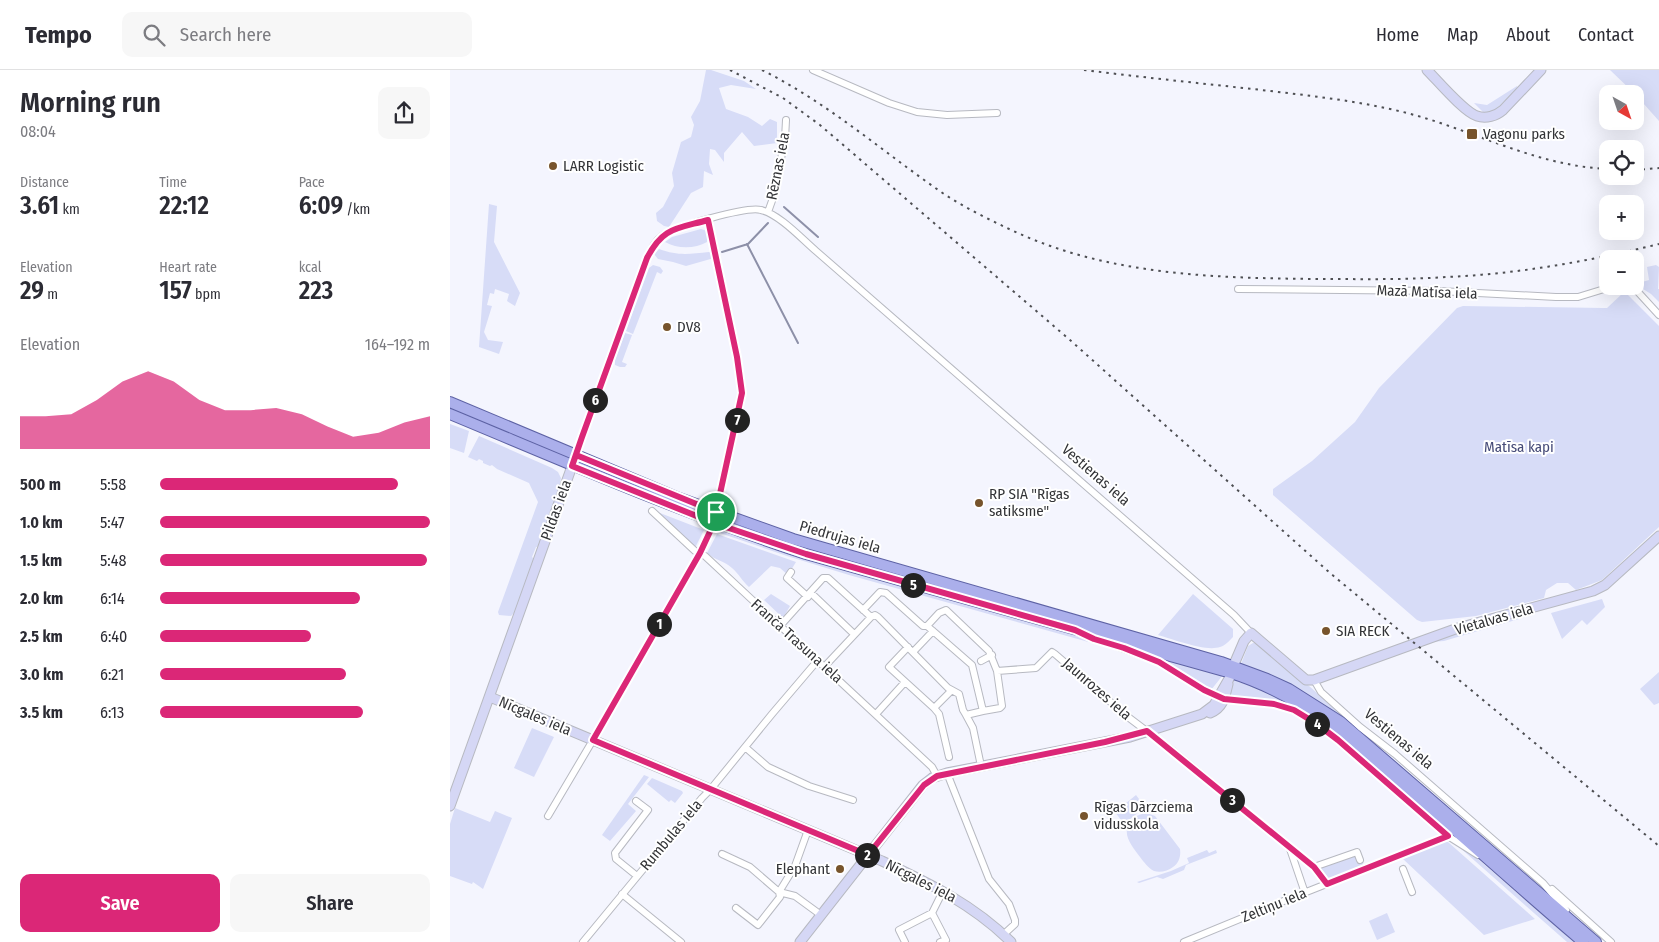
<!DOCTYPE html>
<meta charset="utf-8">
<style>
body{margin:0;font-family:"Fira Sans Condensed",sans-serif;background:#f7f7f7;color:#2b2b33;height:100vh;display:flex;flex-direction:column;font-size:19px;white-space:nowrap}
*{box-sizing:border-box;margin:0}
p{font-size:16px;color:#7c7c81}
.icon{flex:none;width:28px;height:28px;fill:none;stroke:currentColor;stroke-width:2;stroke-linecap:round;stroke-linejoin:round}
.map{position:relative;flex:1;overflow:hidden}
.sheet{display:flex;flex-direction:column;background:#fff;width:450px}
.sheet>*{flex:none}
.needle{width:32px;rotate:140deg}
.controls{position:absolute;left:1149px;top:15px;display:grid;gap:10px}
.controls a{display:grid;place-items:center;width:45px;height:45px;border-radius:10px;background:#fff;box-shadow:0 5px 20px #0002;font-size:25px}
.pin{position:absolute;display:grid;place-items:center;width:42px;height:42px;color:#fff;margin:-21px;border:2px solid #fff;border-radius:50%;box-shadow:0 1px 5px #0007}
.km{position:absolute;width:25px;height:25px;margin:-12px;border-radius:50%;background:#222;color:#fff;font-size:14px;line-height:25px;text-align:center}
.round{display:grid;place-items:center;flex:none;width:52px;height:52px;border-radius:10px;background:#f7f7f7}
.head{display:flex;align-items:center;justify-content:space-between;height:85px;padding:0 20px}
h1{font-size:28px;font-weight:600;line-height:38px}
.metrics{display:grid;grid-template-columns:repeat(3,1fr);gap:8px;height:85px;padding:5px 20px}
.metrics div{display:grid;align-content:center}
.metrics b{font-size:25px;font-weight:600}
.metrics small{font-size:14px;font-weight:400}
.metrics p{font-size:14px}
.chart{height:140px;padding:10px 20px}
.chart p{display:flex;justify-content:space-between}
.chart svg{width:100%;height:90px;margin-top:5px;fill:#db2777;opacity:.7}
.primary-button{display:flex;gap:10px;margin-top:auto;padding:10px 20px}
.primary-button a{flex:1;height:58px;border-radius:10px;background:#db2777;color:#fff;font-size:20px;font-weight:600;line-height:58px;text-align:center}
.primary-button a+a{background:#f7f7f7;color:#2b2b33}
ul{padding:0 20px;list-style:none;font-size:16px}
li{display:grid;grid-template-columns:80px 60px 1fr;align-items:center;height:38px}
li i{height:12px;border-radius:6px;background:#db2777}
header{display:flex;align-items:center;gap:30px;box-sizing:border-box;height:70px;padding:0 25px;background:#fff;border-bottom:1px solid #e1e1e2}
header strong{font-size:24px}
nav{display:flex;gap:28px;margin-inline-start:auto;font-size:18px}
.search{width:350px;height:45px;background:#f7f7f7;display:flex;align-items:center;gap:12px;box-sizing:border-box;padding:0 18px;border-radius:10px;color:#7c7c81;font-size:19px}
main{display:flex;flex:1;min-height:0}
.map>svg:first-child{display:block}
</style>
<header>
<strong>Tempo</strong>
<div class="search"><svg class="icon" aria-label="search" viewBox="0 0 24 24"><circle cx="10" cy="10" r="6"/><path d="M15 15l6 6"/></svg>Search here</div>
<nav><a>Home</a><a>Map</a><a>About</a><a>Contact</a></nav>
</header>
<main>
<section class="sheet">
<div class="head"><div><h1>Morning run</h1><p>08:04</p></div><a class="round"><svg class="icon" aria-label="share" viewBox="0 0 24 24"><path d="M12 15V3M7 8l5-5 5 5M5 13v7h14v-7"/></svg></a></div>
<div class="metrics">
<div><p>Distance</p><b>3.61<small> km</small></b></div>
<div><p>Time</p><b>22:12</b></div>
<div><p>Pace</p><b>6:09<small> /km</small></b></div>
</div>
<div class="metrics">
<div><p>Elevation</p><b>29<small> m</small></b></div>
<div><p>Heart rate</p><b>157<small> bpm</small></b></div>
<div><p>kcal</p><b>223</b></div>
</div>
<div class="chart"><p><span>Elevation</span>164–192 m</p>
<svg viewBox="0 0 160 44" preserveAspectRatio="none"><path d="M0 44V28L10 28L20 27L30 20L40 11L50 6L60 11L70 20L80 25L90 25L100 24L110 27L120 33L130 38L140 36L150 31L160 28V44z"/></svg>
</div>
<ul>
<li><b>500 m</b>5:58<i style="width:88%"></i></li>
<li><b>1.0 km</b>5:47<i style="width:100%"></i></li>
<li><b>1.5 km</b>5:48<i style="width:99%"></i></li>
<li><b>2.0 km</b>6:14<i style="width:74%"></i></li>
<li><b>2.5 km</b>6:40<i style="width:56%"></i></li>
<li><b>3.0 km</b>6:21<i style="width:69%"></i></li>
<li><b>3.5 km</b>6:13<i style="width:75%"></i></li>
</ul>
<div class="primary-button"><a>Save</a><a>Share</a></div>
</section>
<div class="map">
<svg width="1209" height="872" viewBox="0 0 1209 872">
<rect width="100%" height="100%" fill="#f4f5fe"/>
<!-- green -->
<path fill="#d7dcf7" d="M256,0h5l33,11 12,8 -25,-4 -12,3 7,21 22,8 14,9 8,-7 7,3v21l-23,3 -12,-14 -18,21v9l-9,-12 -5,-1 -1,15 4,11 -9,-4 -1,16 -12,6 -22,34 -5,-1 -7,-5 -1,-8 7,-6 11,-21 -2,-13 9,-31 10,-5 3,-12 -3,-8 9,-16z
M1160,0h49v51l-24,-27z
M1067,16l1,2 -25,24 -9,1 -10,-10 13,2z
M39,134l8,2 -3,36 26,51 -5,13 -8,-5 2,-7 -14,-5 -1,5 -4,-1 -3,12 5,1 -8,26 4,8 15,2 -4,12 -20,-7z
M251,159l6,2 1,7 -1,4c-12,7 -30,7 -42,0l7,-5z
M209,179c19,7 30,5 50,3l3,1 2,5 -28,8 -13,-4 -15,-3 -4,-5z
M203,195l7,2 3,4 -2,3 -4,-2 -24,62 -7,-3 23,-63z
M1206,195l3,2 -1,22h1v13l-8,-8 -16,-10 14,-4 -2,-13z
M1173,223l4,1 32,32v201l-57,53 -26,10 -8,-7h-11l-11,7 -2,8 -68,18 -54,6 -5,-2 -144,-125v-6l39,-28 43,-39 24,-34 78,-80 6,-2 141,2h3z
M175,263l7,2 -10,27 5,2 -2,3h-5l-5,-2v-5z
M0,354l19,7 -5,22 -14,-5z
M29,366l73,32 6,4 3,6 -1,5 2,2 -22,55 1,1 -4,6h-1l-4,10 2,2v3l-18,49 -5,5 -12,-1 -1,-3 40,-110 -9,-19 -32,-14 -5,-4 -2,1 -7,-3v-2l-4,-2 -2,2 -9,-4z
M210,443l44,17 -8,16 -3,1 -33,-32z
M268,458l344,102 53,17 20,8 -286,-80 -62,-19 -73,-25z
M267,464l79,28 -8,13 -8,-7 -9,-2 -22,21c-7,-6 -10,-13 -17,-19 -7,-7 -18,-8 -25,-15z
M321,524l19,12 -7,12 -19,-18z
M743,524l40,35v8c-4,4 -7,8 -13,10 -15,5 -47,-8 -62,-12z
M1152,529l3,8 -18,18 -5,-5 -20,19 -11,-26z
M1068,546l1,3 -75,22 -13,1 18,-7z
M803,573h3l28,21 90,79 -64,-47 -42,-22 -27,-10 7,-18z
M689,582l84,23 -12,15 -48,-29z
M1209,602v31l-5,2 -14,-16z
M784,608l36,13 67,41 122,107 -2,1 -157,-129 -26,-10 -45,-5 -1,-2z
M82,658l22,9 -20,40 -20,-9z
M194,705l5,2 -21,27 8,7 -26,30 -8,-6z
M202,708l30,13 1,2 -8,10 -4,-3 -2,2 -22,-18z
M686,725l9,12 -21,17 -9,-12z
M5,738l35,14 5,-11 17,7 -29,71 -10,-7 -1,2 -22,-8v-52z
M697,743l8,3 25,33c1,7 -1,14 -7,18 -5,4 -13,6 -19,4 -6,-3 -10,-9 -14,-14 -7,-10 -19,-22 -10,-35 4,-6 10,-8 17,-9z
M995,771l3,1 87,77 -51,16 -81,-76z
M1008,776l20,13 96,83h-7z
M757,780l2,3 7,-3 1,3 -31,12 -2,5 -21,9 -6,-2 -18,6 -2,-1 34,-11 18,-8 -2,-5z
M903,785l9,5 2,6 -35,13 -4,-1 -6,-10z
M937,843l8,19 -18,8 -8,-19z"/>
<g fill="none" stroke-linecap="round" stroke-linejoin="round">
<!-- stream -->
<path stroke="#8d90a8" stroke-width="2" d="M334,137l34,30
M297,174l51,99
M272,182l26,-8 20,-21"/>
<defs>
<path id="street" d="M363,0l76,33 28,9 30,3 50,-2
M318,142l5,-14 12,-59 1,-19
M258,150l29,137 5,36 -26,119
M1180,216l8,6 21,23
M788,219l201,2 117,6h22l36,-11
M126,385l71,-197c4,-8 7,-16 15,-22 12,-9 85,-30 99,-26 18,4 41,29 55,41l418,364 17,18
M202,441l43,40 10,5 227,211 5,9
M341,502l-4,6 21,19
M361,523l43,41
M413,540l17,-18 6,1 37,33h4l6,5 39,34 11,46 -17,4 7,13 8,38
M330,556l43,-48h5l43,39 4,-2 3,2 70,71 11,6 4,16 3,5
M477,556l12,-13 7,-3 43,41 8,20 5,35 -2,2 -17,3
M666,576l43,16 45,28 20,9 50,5 20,6 23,14 21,16 110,96 30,19
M458,577l-19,20 45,41 5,6 10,43
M463,582l20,-21
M531,591l11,-6
M375,596l46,-49
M547,601l39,-3 16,-16 3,2 73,63 45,34 141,116 13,17
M864,610l7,12 39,35 35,27 148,129 23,27
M484,638l17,-17
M426,644l29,-32
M295,677l23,20 41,19 44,14
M497,703l42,106 20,25 6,16v4l-12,11
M186,731l12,9 -33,43 1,6 21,17
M98,746l45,-76 107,-187 14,-30
M840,779l15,44
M272,784l28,13 29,25 16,4 26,19
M864,797l43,-15 3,8
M953,799l9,23
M1102,819l59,53
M172,824l59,48
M286,838l22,17 22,-28 -1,-5 16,-26 13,-36
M482,843l11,-22
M133,872l119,-144 8,-8 62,-76 46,-54
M455,872l-6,-12 33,-17 14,27 -6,2
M734,872l102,-42 162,-64"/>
<path id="secondary" d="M977,0c11,11 37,42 50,46 9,3 19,0 26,-6l38,-40
M785,592l9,-21 7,-8 55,47h8l144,-52 135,-37 12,-6 54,-49
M40,627l392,164c47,22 92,44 129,81
M760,643c13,-5 15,-16 18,-29
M0,736l126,-351
M350,872l123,-157 9,-7 15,-5 183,-36 72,-23 12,-9 16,-28"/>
<path id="primary" d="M0,332l229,96 114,41 428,123 46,17 22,10 52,33 255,220
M0,344c118,49 234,100 356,140l425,119c79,25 133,78 194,131 53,46 105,93 158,138"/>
</defs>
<!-- street casing -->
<use href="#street" stroke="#b7b9c1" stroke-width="8"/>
<!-- secondary casing -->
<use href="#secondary" stroke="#b7b9c1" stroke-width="11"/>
<!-- primary casing -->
<use href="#primary" stroke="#5d62a4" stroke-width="12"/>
<!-- street -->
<use href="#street" stroke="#fff" stroke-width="6"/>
<!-- secondary -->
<use href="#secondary" stroke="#d5d7f5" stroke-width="9"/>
<!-- primary -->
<use href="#primary" stroke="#abafeb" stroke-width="10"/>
<!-- rail -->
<path stroke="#4e4f53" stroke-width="2" stroke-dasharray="2.5 5" stroke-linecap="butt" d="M280,0l53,28 37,27 250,215 260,233 329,273
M312,0c66,33 121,82 182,124 20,13 42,24 63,34 97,47 204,50 310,51 43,0 86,1 129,-2 72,-3 144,-16 213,-33
M634,0c56,7 113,13 169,19 51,6 101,11 150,23 69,17 132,54 205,57
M1185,100l24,-2"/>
</g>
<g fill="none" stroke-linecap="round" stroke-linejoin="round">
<defs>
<path id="route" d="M266,442l-140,-57 -4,11 142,57 -14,30 -107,187 275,115 56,-70 13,-9 168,-34 42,-11 167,136 13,17 121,-48 -110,-96 -21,-16 -23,-14 -20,-6 -50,-5 -20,-9 -45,-28 -35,-14 -30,-9 -19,-9 -269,-76 -92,-31 -142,-57 10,-29 65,-179c16,-31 29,-29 61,-38l29,137 5,36 -26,119"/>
</defs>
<!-- route casing -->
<use href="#route" stroke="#fff" stroke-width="10"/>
<!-- route -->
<use href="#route" stroke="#db2777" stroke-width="6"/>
</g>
<!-- markers -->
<g fill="#77542c" stroke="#fff" stroke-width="2">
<rect x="1016" y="58" width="12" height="12" rx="2.5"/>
<circle cx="103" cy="96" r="5"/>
<circle cx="217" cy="257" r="5"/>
<circle cx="529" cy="433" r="5"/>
<circle cx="876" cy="561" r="5"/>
<circle cx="634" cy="746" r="5"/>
<circle cx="390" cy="799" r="5"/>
</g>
<g text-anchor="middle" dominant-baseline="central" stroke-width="4" stroke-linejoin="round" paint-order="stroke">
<!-- poi labels -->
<g font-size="15" fill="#333437" stroke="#fff" text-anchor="start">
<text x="1033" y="64">Vagonu parks</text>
<text x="113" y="96">LARR Logistic</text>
<text x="227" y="257">DV8</text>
<text x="539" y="424">RP SIA "Rīgas<tspan x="539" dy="17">satiksme"</tspan></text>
<text x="886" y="561">SIA RECK</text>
<text x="644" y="737">Rīgas Dārzciema<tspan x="644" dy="17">vidusskola</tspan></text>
<text x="380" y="799" text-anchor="end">Elephant</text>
</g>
<!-- street labels -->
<g font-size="15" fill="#333437" stroke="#fff">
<text transform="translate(328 96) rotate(-79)">Rēznas iela</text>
<text transform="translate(977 222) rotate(2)">Mazā Matīsa iela</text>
<text transform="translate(646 405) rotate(41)">Vestienas iela</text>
<text transform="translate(106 440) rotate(-70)">Pildas iela</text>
<text transform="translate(390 467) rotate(16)">Piedrujas iela</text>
<text transform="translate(1044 549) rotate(-16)">Vietalvas iela</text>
<text transform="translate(347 571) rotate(42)">Franča Trasuna iela</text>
<text transform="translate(647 619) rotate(41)">Jaunrozes iela</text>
<text transform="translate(85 646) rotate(23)">Nīcgales iela</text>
<text transform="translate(949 669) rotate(40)">Vestienas iela</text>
<text transform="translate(221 765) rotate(-50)">Rumbulas iela</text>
<text transform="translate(471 811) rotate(27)">Nīcgales iela</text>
<text transform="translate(824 835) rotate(-22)">Zeltiņu iela</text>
</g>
<!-- park labels -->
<g font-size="15" fill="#464b78" stroke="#fff">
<text x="1069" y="377">Matīsa kapi</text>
</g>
</g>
</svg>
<div class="controls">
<a><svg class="needle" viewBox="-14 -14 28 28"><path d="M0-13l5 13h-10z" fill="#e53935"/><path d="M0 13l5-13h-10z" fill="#7c7c81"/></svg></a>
<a><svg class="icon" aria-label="locate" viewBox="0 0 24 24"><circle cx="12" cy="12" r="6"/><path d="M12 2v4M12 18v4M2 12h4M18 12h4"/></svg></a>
<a>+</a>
<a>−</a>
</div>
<div class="pin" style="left:266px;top:442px;background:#1e9e55"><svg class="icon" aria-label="arrive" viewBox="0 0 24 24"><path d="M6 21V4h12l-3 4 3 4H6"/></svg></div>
<b class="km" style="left:209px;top:554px">1</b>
<b class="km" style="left:417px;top:785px">2</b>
<b class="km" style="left:782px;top:730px">3</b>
<b class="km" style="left:867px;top:654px">4</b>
<b class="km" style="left:463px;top:515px">5</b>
<b class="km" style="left:145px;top:330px">6</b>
<b class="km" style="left:287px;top:350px">7</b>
</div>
</main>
